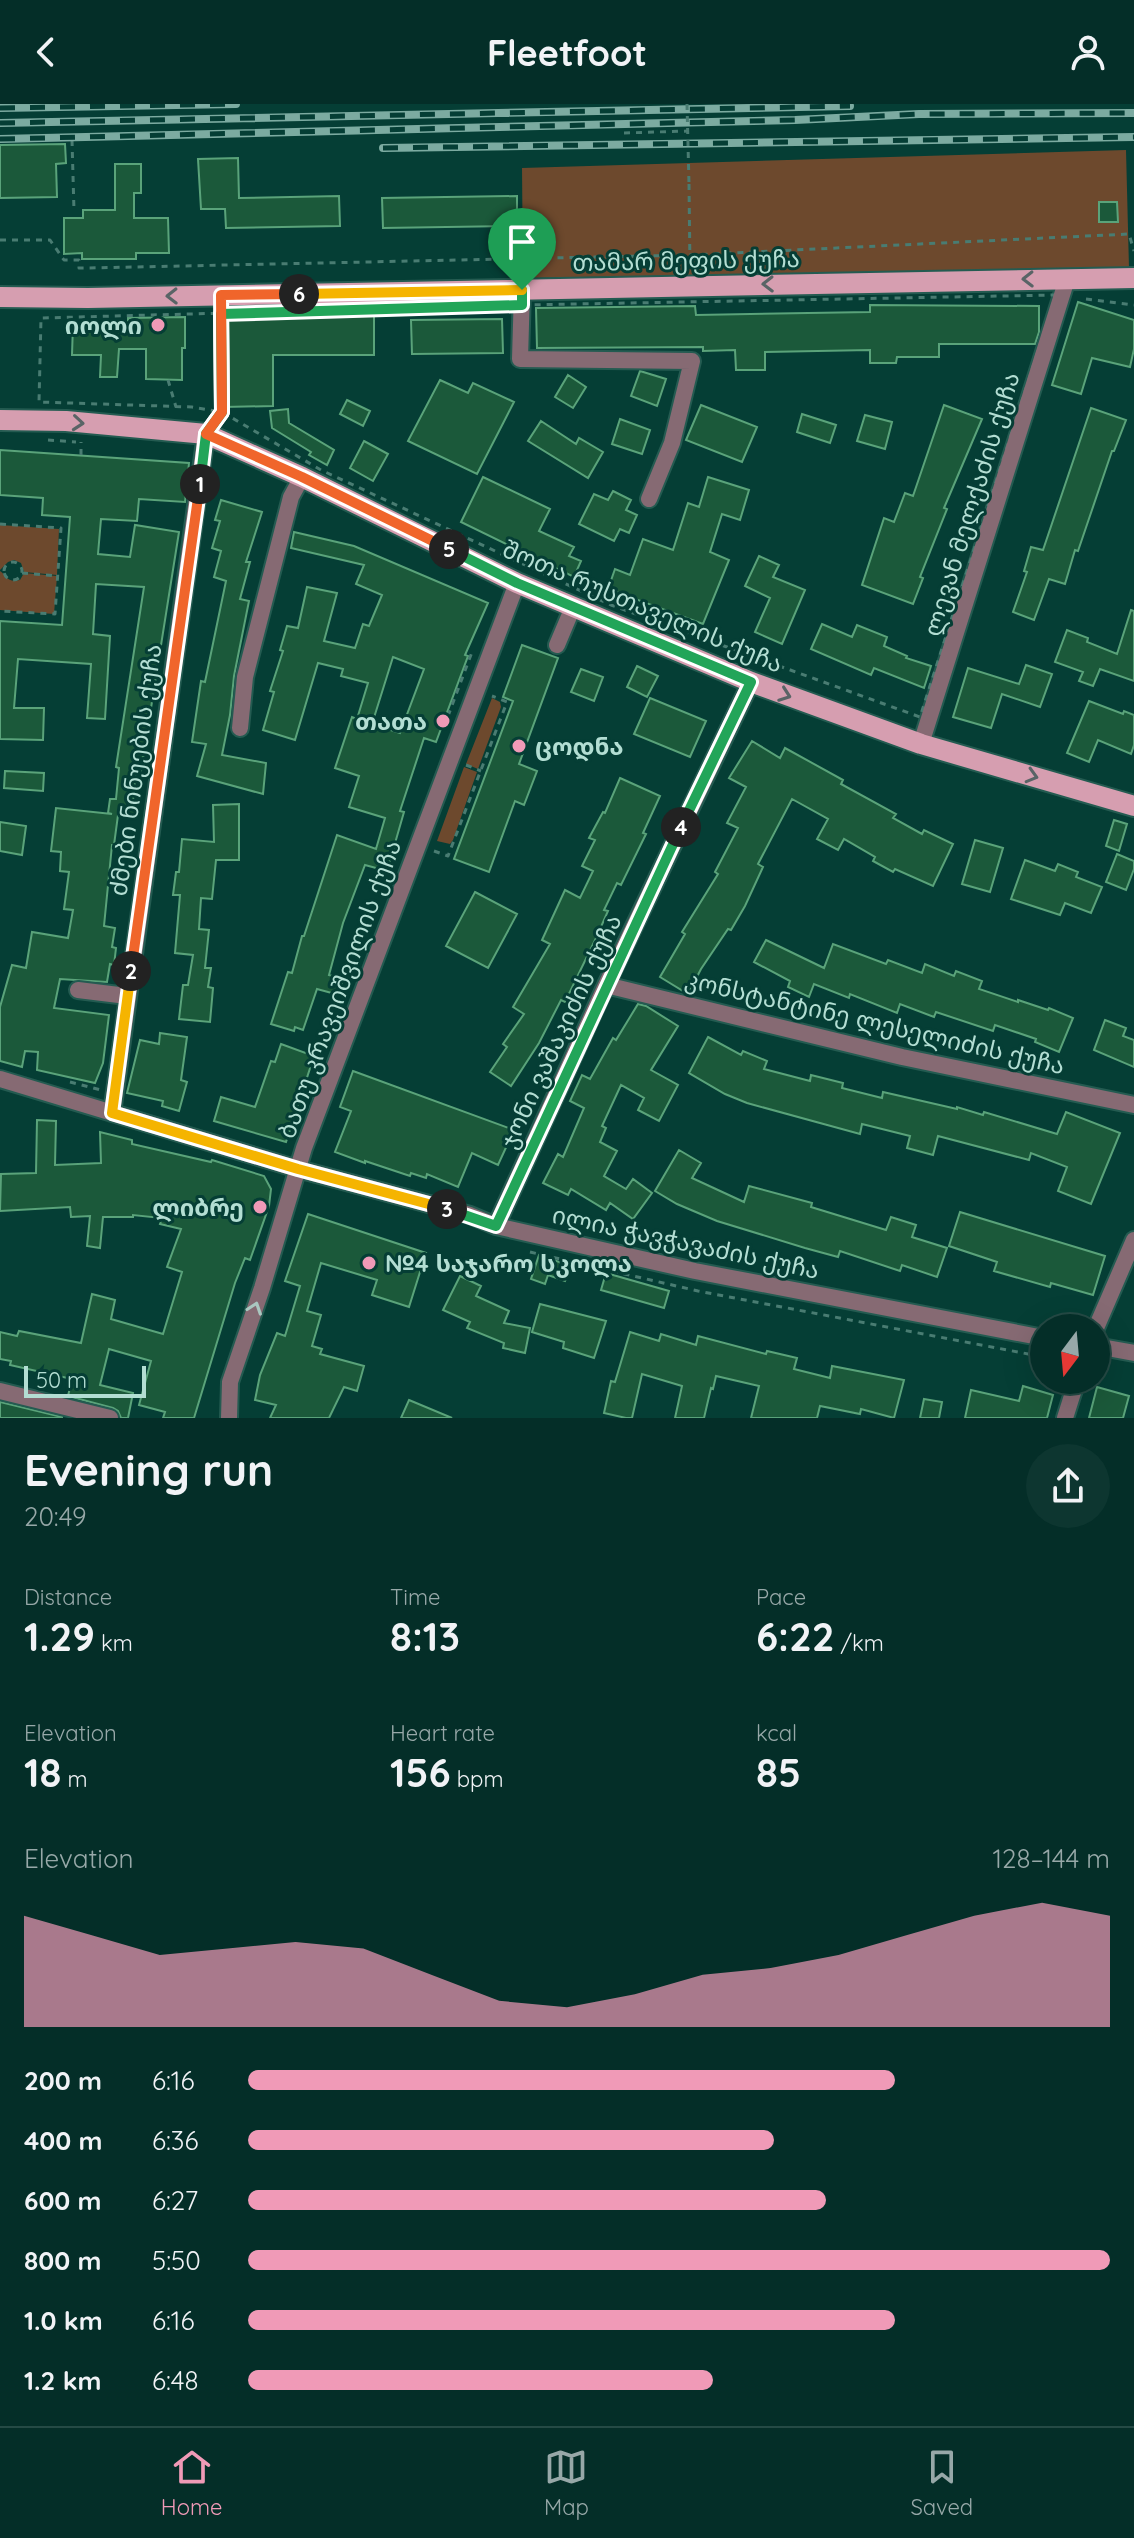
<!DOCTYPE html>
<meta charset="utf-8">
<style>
body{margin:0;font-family:Quicksand,"Noto Sans Georgian",sans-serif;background:#0d3630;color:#f1f3f6;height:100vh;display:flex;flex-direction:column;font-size:30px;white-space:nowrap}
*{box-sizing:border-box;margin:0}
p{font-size:26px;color:#97a8a8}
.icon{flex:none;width:44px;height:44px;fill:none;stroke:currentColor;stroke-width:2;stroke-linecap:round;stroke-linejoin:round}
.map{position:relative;height:1314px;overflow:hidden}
.sheet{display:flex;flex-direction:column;background:#042e28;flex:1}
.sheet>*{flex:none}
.needle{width:52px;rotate:196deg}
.controls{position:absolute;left:1030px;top:1210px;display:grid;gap:16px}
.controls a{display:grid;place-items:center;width:80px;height:80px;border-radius:50%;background:#042e28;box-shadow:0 8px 32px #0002,0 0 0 2px #254a45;font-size:40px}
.scale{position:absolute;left:24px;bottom:20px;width:122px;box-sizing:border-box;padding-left:8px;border:4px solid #b3ded3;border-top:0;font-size:22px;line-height:28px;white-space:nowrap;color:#b3ded3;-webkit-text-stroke:6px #053e35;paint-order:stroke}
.pin{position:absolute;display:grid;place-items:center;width:68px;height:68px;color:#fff;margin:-82px -34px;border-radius:50% 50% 50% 0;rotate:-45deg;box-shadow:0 0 8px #0007}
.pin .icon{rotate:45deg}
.km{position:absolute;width:40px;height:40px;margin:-20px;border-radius:50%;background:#222;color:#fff;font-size:22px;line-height:40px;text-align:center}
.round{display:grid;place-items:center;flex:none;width:84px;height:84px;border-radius:42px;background:#0d3630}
.head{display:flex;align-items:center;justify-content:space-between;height:136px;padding:0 24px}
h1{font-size:44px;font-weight:700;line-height:60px}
.metrics{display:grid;grid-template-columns:repeat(3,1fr);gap:12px;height:136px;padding:8px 24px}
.metrics div{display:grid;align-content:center}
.metrics b{font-size:40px;font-weight:700}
.metrics small{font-size:22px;font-weight:400}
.metrics p{font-size:22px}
.chart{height:224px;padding:16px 24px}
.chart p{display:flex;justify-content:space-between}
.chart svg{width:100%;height:144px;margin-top:8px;fill:#f09ab7;opacity:.7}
ul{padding:0 24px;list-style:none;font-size:26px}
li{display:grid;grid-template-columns:128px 96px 1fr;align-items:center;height:60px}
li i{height:20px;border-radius:10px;background:#f09ab7}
header{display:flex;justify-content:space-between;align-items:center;height:104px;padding:0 24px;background:#042e28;font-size:36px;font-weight:700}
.dock{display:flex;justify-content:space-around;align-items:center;height:112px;border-top:2px solid #254a45;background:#042e28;font-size:22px;color:#97a8a8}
.dock a{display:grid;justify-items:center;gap:4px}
.dock .active{color:#f09ab7}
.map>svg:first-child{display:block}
</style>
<header><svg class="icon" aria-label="back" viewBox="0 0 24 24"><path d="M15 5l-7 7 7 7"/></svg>Fleetfoot<svg class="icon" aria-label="person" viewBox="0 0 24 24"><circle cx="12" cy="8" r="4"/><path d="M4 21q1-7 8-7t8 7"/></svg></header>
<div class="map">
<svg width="1134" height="1314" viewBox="0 0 1134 1314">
<rect width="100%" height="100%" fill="#053e35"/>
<!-- green -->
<path fill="#6d492d" d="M1126,46l3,118 -606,10 -1,-110z
M0,421l59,4 -2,46 -33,-3 -3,-9 -7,-3 -6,2 -8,8z
M0,467c7,5 7,12 20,9l4,-7 33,3 -3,38 -54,-4z
M492,594l8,4 1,5 -23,62 -12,-5z
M464,663l13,5 -24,68 -3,4 -13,-3z"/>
<!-- building -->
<path fill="#1b593a" stroke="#5aa37a" stroke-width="2" fill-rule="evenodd" d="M65,40l1,19 -10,1 1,33 -57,1v-53z
M238,54l1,40 100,-2 1,30 -114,2 -1,-19h-24l-3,-50z
M115,60h26v29h-7v25h34l1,35h-33v6h-54v-6l-18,1v-36h19v-8h32z
M517,92v30l-134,2 -1,-30z
M1099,98h18l1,20h-19z
M1078,198l56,18v29l-4,18 -38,-9 -11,36 -29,-9z
M870,201l169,1v26l-4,12h-96v13h-42l-1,6h-26v-13l-105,2v18h-29l-1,-20 -32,1v-4l-166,1 -1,-40 159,-2 1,9 174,-3z
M374,211v40h-101v51l-49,1v-90z
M185,213v31h-3v32l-36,-1v-30h-27l-2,28h-17l1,-22h-29l1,-31 55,1v-7z
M502,215l1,34 -91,1 -1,-34z
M640,267l26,8 -9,27 -26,-10z
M568,271l18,12 -13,21 -18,-11z
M440,276l28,13 5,-10 41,19 -37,72 -69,-33z
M347,296l23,11 -7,15 -23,-12z
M701,301l56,22 -15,35 -56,-22z
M944,301l38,14 -38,89 3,1 -27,68 3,1 -10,26 -51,-19 22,-67 10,4 11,-29 8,3z
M1091,304l35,12 -12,31h-2l-34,100 -3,-1 -10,34 -16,-5 -15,41 -21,-8 14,-40 -3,-1 7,-24 12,3z
M288,305l1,14 45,27 -7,15 -18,-10 2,-3 -39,-24 -2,-17z
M802,310l34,11 -6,18 -33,-11z
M865,311l27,7 -7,27 -28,-8z
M620,315l30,11 -8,24 -30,-10z
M541,317l35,23 3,-6 24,14 -15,26 -60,-37z
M364,337l24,13 -15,27 -23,-13z
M0,346l189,13 -4,39 -46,-3 -2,22 -36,-2 -3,35 32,3 5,-32 44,7 -38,239 -5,-1 -3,31 4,1 -2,15 -17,-2 -4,30h-2l-8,81 11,2 -3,19 4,1 -2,17 -4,-1 -3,18 -47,-3 -6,29 55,7 -6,48 -8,20 -58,-13 1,-18 -13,-1 -3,16 -22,-6v-54l12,-42 14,3 6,-36 36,6 5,-28 -9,-1 5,-37 -9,-1 1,-19 -10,-1 5,-43 56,6 -4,-1 2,-14h6l3,-31 -3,-1 28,-180 -48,-3 -3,50 17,2 -5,83 -18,-1 4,-54 -73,-5 -4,49h30l-1,32 -43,-1v-118l62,4 8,-108 -28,-2 1,-17 -43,-3z
M483,373l67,32 -11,22 35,16 -5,9 12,5 -7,16 -113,-55z
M708,373l41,13 -9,30 -18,-6 -12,38 19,8 -26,64 -95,-35 7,-20 15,6 13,-36 30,11 15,-47 11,4z
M613,387l18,9 -5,10 11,5 -8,18 -9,-4 -6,12 -35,-17 15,-30 14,6z
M221,396l41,12 -16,50h4l-10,37 9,2 -15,75 -4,39 -8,40 44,8 -3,31 -66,-18 9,-32 -14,-2 9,-61 4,1 21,-101 -12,-4 7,-26 -9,-3 8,-27 -5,-1z
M294,428l60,14 134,57 -23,52 3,1 -32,86 -12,-4 -24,73 4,1 -17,59 -22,-6 -22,58 -14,52 14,4 -4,16 -22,-6 -14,41 -8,-3 -1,4 -23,-7 17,-52 4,1 10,-37h2l33,-101 39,14 9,-31 -36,-11 10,-31 -24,-8 17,-51 5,2 11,-36 -27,-7 2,-7 -25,-6 -23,77 -32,-10 11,-38 -4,-1 13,-40 -3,-1 7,-24 11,2 9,-41 30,6 -13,48 31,7 8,-24 6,2 13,-31 -26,-11 8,-19 -73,-17zM393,553l31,12 -24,64 -28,-9z
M759,452l20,9 -6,12 32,13 -23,54 -27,-12 15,-34 -25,-12z
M1131,506l3,1v70l-34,-12 -7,17 -14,-5 4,-9 -28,-10 12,-32 21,8 -1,4 30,12z
M822,520l30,13 5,-12 30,12 -3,9 23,10 -1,2 25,8 -7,22 -50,-20 -3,7 -60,-26z
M522,541l36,13 -39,106 18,7 -13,34 -9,-4 -26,71 -35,-13 59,-158 -10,-4z
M1026,561l26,9 -12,33 -38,-13 -11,34 -38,-11 15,-49 51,16z
M637,562l21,10 -11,21 -20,-10z
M581,565l22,8 -9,24 -23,-9z
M650,594l56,23 -16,36 -56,-23z
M1089,597l34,13 1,-3 10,4v30l-3,9 -33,-14 -9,22 -22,-9z
M752,637l28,17 5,-10 58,32 -2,4 55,30 -3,4 29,16 2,-4 29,14 -20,42 -38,-17 -2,3 -20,-11 2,-4 -31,-18 -6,11 -21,-11 11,-20 -36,-20 -34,65 5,3 -18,39 -14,24 -3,-1 -27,40 -13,25 -28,-17 25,-43 -3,-2 36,-58 -3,-2 23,-44 -11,-5 19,-36 -17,-9z
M5,667l39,2 -1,18 -39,-3z
M620,674l40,18 -17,37 3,1 -25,51 -4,-2 -13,27 4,1 -11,25 -32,66 -4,-2 -22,43 -28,43 -21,-14 17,-25 -4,-3 21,-30 -11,-7 37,-63 -8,-4 23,-50 15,8 13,-27 -11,-5 13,-26 -6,-2 14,-26 2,1z
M239,700v56h-23l-4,39 -11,-1 -2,31 10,1 -4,38h6l-3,19 5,1 -3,34 -31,-3 4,-34h5l5,-30 -18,-2 5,-58h-7l3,-23h3l3,-33 32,3 -1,-37z
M1114,716l13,4 -8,27 -13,-5z
M0,718l26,4 -4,29 -22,-4z
M975,736l28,8 -13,44 -28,-8z
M1117,750l17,7v8l-8,21 -20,-8z
M1025,756l30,11 3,-7 20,8 -2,5 26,10 -11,26 -26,-10 -5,12 -49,-16z
M475,788l42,22 -29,54 -42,-22z
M766,836l58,28 9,-24 53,20 2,-4 34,13 3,-9 29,12 2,-5 26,10 -3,8 39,13v-2l30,10 1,-2 24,10 -14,34 -24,-10 1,-3 -41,-14 -2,6 -57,-19 -2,5 -34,-13 -3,9 -47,-19 -1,4 -35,-14 -5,13 -21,-10 2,-6 -36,-19z
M638,900l8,2 32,20 -27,44 27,15 -19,36 -21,-11 6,-12 -23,-13 -19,41 4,2 -6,14 17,9 -13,25 22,13 7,-10 19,14 -19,26 -23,-16 -4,7 -35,-21 -3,6 -25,-12 15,-29 5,3 21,-49 -14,-7 12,-26 8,4 23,-41 3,2z
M1105,916l21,8 -3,8 11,4v27l-40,-17z
M160,929l27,4 -6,43 6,2 -8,29 -17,-5 1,-5 -36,-8 13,-53 19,4z
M708,933l33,18 2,-4 24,10 -3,8 46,12 1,-6 32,8 -1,5 40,10 1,-6 74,17v-2l26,8 1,-3 73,22 9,-22 54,21 -29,71 -33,-13 9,-24 -36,-14 -2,7 -91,-24 -5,19 -26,-7 3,-12 -48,-12 -2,10 -113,-31 -22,-9 -36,-21z
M281,940l33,12 -28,86 -72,-21 7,-24 34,10 16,-46 4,1z
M353,967l161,59 -16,35 -26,-12 -14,34 -31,-13 -1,4 -15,-5 -1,3 -45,-15v2l-30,-11 16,-41 -11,-4z
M37,1016l19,1 -1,44 46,-2 -1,-31 32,8v4l79,18 1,-2 52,16 7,13 -2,17 -19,54 -5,-2 -10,25 -41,135h-31l2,-6 -26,-7 12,-44 -42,-12 -9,36 33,8 -5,25h-7l-3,-7 -5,-3 -45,-12 4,-17 -62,-14 1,-4 -11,-2v-27l17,4 2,-5 62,12 11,-49 23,6 -4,19 52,15 19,-62 -15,-5 14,-38 -21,-5 2,-6 -29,-3v2h-30l-3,31 -13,-2 3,-30 -19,1 -1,-10 -70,4 1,-37 35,-1z
M679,1046l22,13 -9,15 52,24 5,-16 63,17 -1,4 75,23 5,-13 25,8 -4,12 35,11 -10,29 -35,-12 -2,6 -60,-20 -2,6 -33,-9 -88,-27 -40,-17 -22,-13z
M960,1108l145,44 -12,39 -42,-12 -1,4 -56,-16 3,-9 -48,-16z
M308,1110l118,39 -17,54 -37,-12 5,-15 -56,-17 -14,48 14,4 -9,31 10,3 -2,5 44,12 -7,25 -13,-4 -15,31h-59l6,-13 -21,-5 5,-25 17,-42 8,3 15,-50 -15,-5z
M539,1151l32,11 -6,15 -17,-6 -3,9 -14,-5z
M606,1169l63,18 -5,17 -63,-18z
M460,1172l21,10 -5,10 33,15 -5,12 26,5 -5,25 -22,-5 1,-5 -37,-15 3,-6 -27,-12z
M540,1200l66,17 -12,37 -31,-10 1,-6 -32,-10z
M630,1228l29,9 2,-7 35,11 2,-9 68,18 1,-3 30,7 -3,11 36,9 2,-12 72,14 -10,38 -33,-9 -1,5 -40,-8 -3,12h-66l8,-32 -43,-10 -3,13 -2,-1 -7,30h-29l7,-32 -40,-12 -10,44h-6l-22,-5 7,-32 4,1z
M1023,1282l30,9 -6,23h-82l6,-28 48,11z
M1097,1283l32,9 -6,22h-34z
M924,1295l18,3 -3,16h-19z
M409,1296l43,18h-51z
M0,1298l62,15v1h-62z"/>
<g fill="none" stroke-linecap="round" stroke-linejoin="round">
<defs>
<path id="minor" d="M522,186l-2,69 172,2 -20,82 -23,56
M557,541l16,-38
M240,624l5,-51 46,-180 11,-20
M921,640l146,-465
M606,881l296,72 232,48
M78,886l49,6
M0,975l298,90 172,46 26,11 199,45 349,67
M112,1009l94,-679
M496,1122l110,-241 145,-303
M1096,1224l38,-88
M1096,1242l38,7
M0,1287l110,27
M229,1314l1,-36 32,-94 42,-140 213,-565
M1065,1314l12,-38"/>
<path id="major" d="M0,193l88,1 1046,-20
M0,316l66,1 140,13 96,43 215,106 234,99 170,62 213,62"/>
</defs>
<!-- minor casing -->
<use href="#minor" stroke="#245b51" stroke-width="20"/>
<!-- major casing -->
<use href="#major" stroke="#245b51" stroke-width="24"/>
<!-- path -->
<path stroke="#497c72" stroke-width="3" stroke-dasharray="6 6" stroke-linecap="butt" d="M624,29l64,-2
M72,36l2,71
M689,80l1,84
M0,136h50l14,20h15v8h9l602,-13 439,-21 5,17
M1056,191l-136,422 -309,-112 -290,-135 -99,-58 -30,-5 -153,-5 2,-84 481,-13z
M1086,195l48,6
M168,276l8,27
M216,317l6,-9v-98
M48,336l28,2
M81,351v-13
M0,420l61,4 -6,86 -55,-3
M4 467a9 9 0 1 1 18 0a9 9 0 1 1-18 0Z
M22,469l36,3
M448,612l24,-64
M466,661l15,6
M434,747l14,5 59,-154 -15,-6
M70,978l31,8
M530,1148l168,39 346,66"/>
<!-- minor -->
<use href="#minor" stroke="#866a73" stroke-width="16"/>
<!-- major -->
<use href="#major" stroke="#d69eb0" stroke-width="20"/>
<defs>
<path id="rail" d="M0,4l236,-4
M0,19l850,-17
M0,35l795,-19 124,-6 215,-1
M383,44l751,-11"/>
</defs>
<!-- rail casing -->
<use href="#rail" stroke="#7caba1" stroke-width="8"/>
<!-- rail -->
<use href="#rail" stroke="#053e35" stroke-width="5" stroke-dasharray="15" stroke-linecap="butt"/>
<!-- path-bridge -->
<path stroke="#497c72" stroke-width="3" stroke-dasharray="6 6" stroke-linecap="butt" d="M687,0l2,80"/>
</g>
<!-- one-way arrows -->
<defs><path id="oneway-chevron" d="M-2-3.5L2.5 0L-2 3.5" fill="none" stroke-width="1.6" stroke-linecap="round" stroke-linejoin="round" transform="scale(2)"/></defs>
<g stroke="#596466">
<use href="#oneway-chevron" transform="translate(1028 175) rotate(179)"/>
<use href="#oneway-chevron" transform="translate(768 180) rotate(179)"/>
<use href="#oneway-chevron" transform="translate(172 192) rotate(179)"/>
<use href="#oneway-chevron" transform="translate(78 319) rotate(5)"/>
<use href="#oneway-chevron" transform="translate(785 591) rotate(20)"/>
<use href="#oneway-chevron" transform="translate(1032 672) rotate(16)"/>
</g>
<use stroke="#aac7c0" href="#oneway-chevron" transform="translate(255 1204) rotate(-71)"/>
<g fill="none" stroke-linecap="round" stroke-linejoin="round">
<defs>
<path id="split-1" d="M200,380l6,-50 16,-22 -1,-98 301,-9v-15"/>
<path id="split-2" d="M131,867l69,-487"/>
<path id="split-3" d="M131,867l-19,142 186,56 149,40"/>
<path id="split-4" d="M447,1105l49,17 185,-399"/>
<path id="split-5" d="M449,445l68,34 234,99 -70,145"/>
<path id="split-6" d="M299,190l-78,1 1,117 -16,22 96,43 147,72"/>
<path id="split-7" d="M299,190l223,-4"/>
</defs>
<!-- split-1 casing -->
<use href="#split-1" stroke="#fff" stroke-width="16"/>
<!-- split-2 casing -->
<use href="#split-2" stroke="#fff" stroke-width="16"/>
<!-- split-3 casing -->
<use href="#split-3" stroke="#fff" stroke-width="16"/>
<!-- split-4 casing -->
<use href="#split-4" stroke="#fff" stroke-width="16"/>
<!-- split-5 casing -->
<use href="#split-5" stroke="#fff" stroke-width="16"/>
<!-- split-6 casing -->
<use href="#split-6" stroke="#fff" stroke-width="16"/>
<!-- split-7 casing -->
<use href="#split-7" stroke="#fff" stroke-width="16"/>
<!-- split-1 -->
<use href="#split-1" stroke="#22a559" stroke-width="10"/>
<!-- split-2 -->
<use href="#split-2" stroke="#f0652b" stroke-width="10"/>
<!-- split-3 -->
<use href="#split-3" stroke="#f5b400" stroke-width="10"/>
<!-- split-4 -->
<use href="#split-4" stroke="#22a559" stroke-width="10"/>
<!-- split-5 -->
<use href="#split-5" stroke="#22a559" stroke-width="10"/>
<!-- split-6 -->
<use href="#split-6" stroke="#f0652b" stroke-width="10"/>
<!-- split-7 -->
<use href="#split-7" stroke="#f5b400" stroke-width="10"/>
</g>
<!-- markers -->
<g fill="#f09ab7" stroke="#053e35" stroke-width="3">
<circle cx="158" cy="221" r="8"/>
<circle cx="443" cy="617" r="8"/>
<circle cx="519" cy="642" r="8"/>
<circle cx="260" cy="1103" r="8"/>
<circle cx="369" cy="1159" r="8"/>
</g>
<g text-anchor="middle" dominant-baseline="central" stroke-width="6" stroke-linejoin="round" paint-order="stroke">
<!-- street labels -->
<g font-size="24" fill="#b3ded3" stroke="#053e35">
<text transform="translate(686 156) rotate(-1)">თამარ მეფის ქუჩა</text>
<text transform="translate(971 400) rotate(-73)">ლევან მელქაძის ქუჩა</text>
<text transform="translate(643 502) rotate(23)">შოთა რუსთაველის ქუჩა</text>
<text transform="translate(135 666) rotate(-82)">ძმები ნინუების ქუჩა</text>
<text transform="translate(339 885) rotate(-70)">ბათუ კრავეიშვილის ქუჩა</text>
<text transform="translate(875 918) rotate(13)">კონსტანტინე ლესელიძის ქუჩა</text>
<text transform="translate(560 927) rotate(-65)">ჯონი ვაშაკიძის ქუჩა</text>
<text transform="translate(686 1138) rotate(12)">ილია ჭავჭავაძის ქუჩა</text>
</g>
<!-- poi labels -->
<g font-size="24" font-weight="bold" fill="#b3ded3" stroke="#053e35" text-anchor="end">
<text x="142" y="221">იოლი</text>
<text x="427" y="617">თათა</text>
<text x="535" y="642" text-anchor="start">ცოდნა</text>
<text x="244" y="1103">ლიბრე</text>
<text x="385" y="1159" text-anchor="start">№4 საჯარო სკოლა</text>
</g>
</g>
</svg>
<div class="controls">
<a><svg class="needle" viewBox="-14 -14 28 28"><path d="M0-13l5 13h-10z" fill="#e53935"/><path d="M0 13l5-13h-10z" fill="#97a8a8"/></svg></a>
</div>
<div class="scale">50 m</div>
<div class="pin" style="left:522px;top:186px;background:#1e9e55"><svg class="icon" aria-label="arrive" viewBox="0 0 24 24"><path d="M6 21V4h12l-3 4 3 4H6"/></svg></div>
<b class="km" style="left:200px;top:380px">1</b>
<b class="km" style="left:131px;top:867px">2</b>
<b class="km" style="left:447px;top:1105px">3</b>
<b class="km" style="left:681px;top:723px">4</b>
<b class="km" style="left:449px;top:445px">5</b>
<b class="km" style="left:299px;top:190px">6</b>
</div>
<section class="sheet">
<div class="head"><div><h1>Evening run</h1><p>20:49</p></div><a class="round"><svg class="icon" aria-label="share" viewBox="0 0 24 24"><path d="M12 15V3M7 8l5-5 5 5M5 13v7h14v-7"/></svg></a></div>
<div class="metrics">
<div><p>Distance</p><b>1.29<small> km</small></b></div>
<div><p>Time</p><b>8:13</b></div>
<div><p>Pace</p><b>6:22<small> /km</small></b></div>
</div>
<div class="metrics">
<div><p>Elevation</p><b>18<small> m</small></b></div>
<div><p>Heart rate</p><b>156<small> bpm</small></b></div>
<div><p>kcal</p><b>85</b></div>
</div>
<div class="chart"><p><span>Elevation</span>128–144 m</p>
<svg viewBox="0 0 160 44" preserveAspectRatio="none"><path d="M0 44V10L10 16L20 22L30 20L40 18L50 20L60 28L70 36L80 38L90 34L100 28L110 26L120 22L130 16L140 10L150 6L160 10V44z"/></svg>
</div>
<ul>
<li><b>200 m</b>6:16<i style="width:75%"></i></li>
<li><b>400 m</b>6:36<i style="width:61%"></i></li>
<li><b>600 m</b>6:27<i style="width:67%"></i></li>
<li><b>800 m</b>5:50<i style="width:100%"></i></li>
<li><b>1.0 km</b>6:16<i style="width:75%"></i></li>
<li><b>1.2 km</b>6:48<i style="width:54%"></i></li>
</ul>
</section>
<nav class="dock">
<a class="active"><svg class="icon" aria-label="home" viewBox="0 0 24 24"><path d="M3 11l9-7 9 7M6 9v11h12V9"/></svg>Home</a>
<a><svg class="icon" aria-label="map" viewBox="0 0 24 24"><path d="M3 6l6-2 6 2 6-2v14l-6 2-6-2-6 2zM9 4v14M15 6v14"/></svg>Map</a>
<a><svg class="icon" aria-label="saved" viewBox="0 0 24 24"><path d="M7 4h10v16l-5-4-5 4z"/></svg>Saved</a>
</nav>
